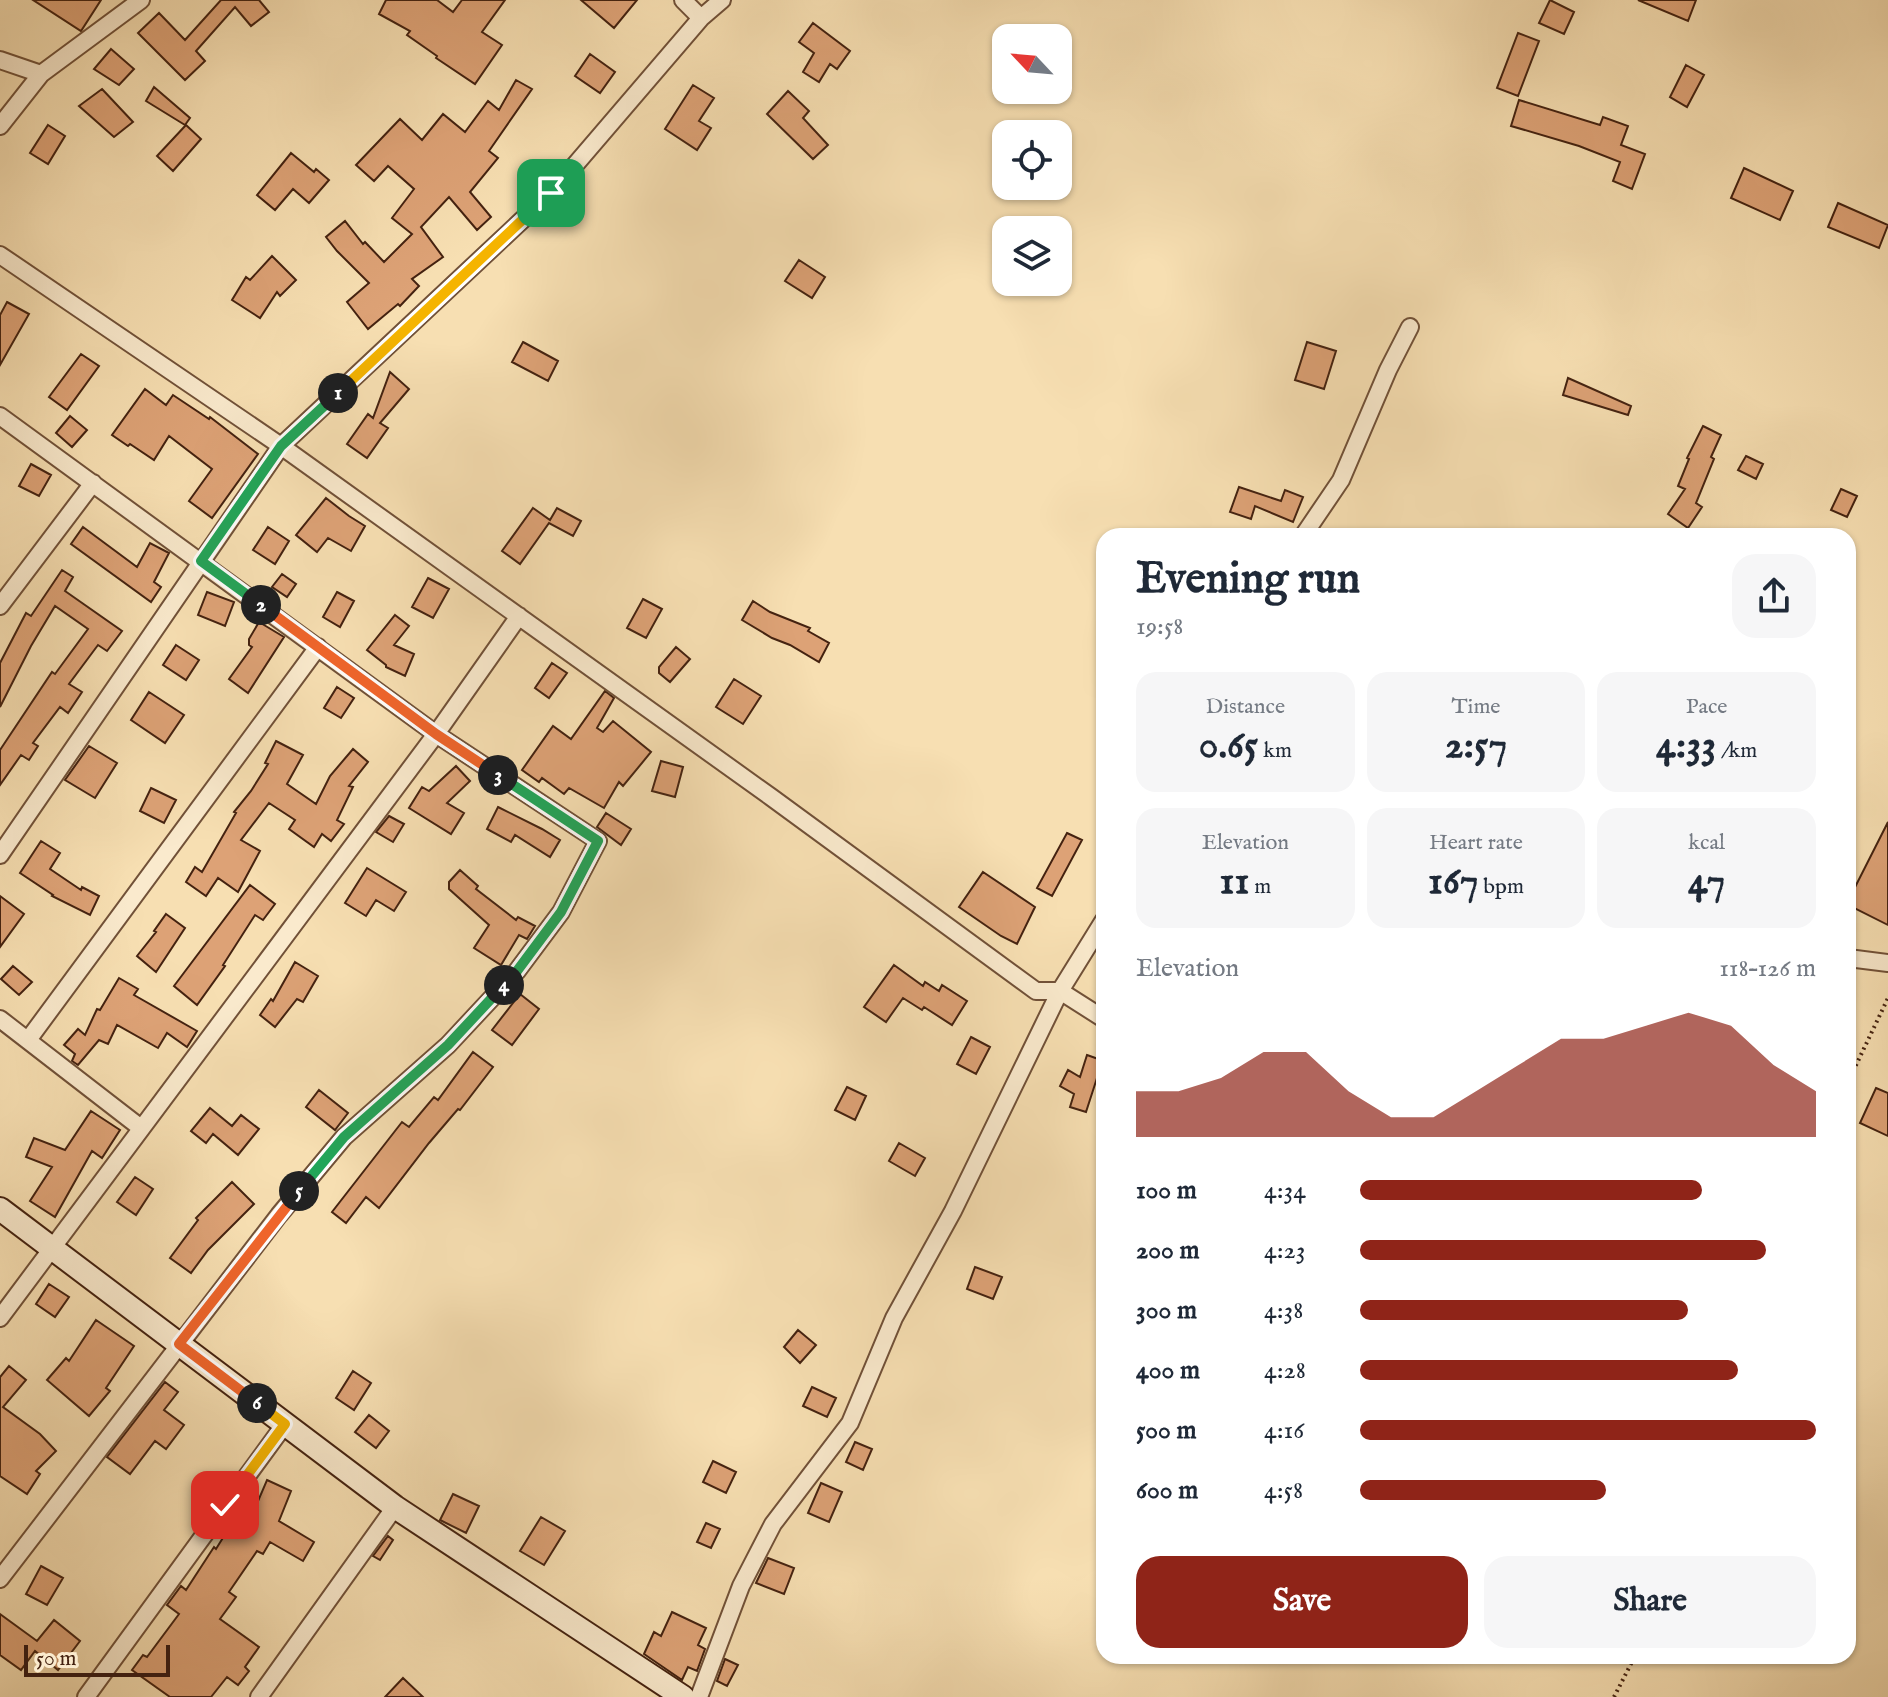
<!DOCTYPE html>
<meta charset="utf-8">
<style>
body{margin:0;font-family:"IM FELL English",serif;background:#f6f6f7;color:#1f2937;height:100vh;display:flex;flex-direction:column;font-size:30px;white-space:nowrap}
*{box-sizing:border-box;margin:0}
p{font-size:26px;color:#747a83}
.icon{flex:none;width:44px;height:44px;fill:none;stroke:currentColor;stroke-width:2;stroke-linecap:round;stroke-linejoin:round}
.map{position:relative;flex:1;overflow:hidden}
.panel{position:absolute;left:1096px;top:528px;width:760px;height:1136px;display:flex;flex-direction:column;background:#fff;border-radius:24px;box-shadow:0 2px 6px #0004}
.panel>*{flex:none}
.needle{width:52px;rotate:296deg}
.controls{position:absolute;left:992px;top:24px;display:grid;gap:16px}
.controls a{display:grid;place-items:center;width:80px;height:80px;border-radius:16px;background:#fff;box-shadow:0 2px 6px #0004;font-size:40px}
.scale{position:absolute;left:24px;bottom:20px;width:146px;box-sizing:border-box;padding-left:8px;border:4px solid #442210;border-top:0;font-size:22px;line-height:28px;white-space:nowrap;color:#442210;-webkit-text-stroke:6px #faeacd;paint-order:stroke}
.pin{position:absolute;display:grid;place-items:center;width:68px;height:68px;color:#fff;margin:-34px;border-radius:16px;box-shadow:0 4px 12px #0006}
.km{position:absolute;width:40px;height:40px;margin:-20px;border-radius:50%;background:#222;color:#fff;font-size:22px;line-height:40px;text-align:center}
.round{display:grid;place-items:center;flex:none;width:84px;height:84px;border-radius:24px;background:#f6f6f7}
.head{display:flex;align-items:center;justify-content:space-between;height:136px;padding:0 40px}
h1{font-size:44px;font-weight:700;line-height:60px}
.stats{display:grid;grid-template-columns:repeat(3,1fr);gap:12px;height:136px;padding:8px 40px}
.stats div{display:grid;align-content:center;border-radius:20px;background:#f6f6f7;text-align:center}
.stats b{font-size:40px;font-weight:700}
.stats small{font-size:22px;font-weight:400}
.stats p{font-size:22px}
.chart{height:224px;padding:16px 40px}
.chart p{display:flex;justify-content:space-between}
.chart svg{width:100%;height:144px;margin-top:8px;fill:#8f2418;opacity:.7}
.cta{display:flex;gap:16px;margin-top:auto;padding:16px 40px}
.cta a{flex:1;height:92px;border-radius:24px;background:#8f2418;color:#fff;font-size:32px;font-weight:700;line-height:92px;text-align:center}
.cta a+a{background:#f6f6f7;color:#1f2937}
ul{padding:0 40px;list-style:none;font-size:26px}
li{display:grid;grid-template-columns:128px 96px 1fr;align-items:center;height:60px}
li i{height:20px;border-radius:10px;background:#8f2418}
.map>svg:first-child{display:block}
</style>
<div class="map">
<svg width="1888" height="1697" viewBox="0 0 1888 1697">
<rect width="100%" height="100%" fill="#f7dfb2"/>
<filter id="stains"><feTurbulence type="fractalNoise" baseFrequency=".0025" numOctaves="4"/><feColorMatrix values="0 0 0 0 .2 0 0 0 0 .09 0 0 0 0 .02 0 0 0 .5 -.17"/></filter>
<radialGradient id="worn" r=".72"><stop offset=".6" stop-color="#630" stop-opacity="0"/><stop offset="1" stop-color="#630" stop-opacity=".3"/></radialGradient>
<!-- building -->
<path fill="#dda276" stroke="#442210" stroke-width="2" d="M33,0h68l-20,31z
M221,0h38l10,12 -18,14 -16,-19 -39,44 9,10 -20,19 -47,-47 21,-20 26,27z
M386,0h51l16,12 9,-12h43l-23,32 20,13 -27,39 -39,-26 1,-2 -30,-21 3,-4 -31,-17z
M581,0h56l-23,28z
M1550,0l24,12 -10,22 -25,-11z
M1638,0h58l-8,21z
M813,23l37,28 -13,18 -7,-5 -11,18 -16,-10 11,-19 -15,-11z
M1518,33l21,8 -21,55 -21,-8z
M111,49l23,20 -15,16 -25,-16z
M590,54l25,18 -15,21 -25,-17z
M1686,65l18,10 -17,32 -17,-10z
M516,80l16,9 -43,62 9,7 -28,34 21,25 -14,13 -28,-33 -28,30 22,30 -31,22 7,7 -19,20 -2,-2 -30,25 -21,-27 22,-19 -32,-32 -11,-14 19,-16 18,23 2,-2 19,20 28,-28 -20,-16 22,-29 -26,-23 -14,15 -18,-16 44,-46 22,21 21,-26 22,18 23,-31 11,9z
M693,85l21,13 -15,23 12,7 -14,22 -32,-21z
M154,87l36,31 -5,7 -39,-24z
M102,89l31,33 -19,15 -35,-31z
M788,91l21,20 -6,7 25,27 -15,14 -46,-45z
M1519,100l81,25 3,-8 25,9 -7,19 24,9 -13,35 -19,-8 7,-19 -41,-16 -68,-20z
M48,125l17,11 -17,28 -18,-11z
M186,125l15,14 -28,32 -16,-15z
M291,153l23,19 2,-3 13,11 -20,23 -16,-14 -18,21 -18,-15z
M1744,168l49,23 -13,29 -49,-22z
M1838,203l50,22 -9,23 -51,-21z
M272,256l24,24 -16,16 -3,-4 -17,26 -28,-18 14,-23 4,3z
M799,260l26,17 -13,21 -27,-17z
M7,302l22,12 -29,51v-50z
M523,342l35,19 -10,20 -36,-19z
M1307,342l29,9 -12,38 -29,-9z
M81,354l18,12 -32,44 -18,-13z
M390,372l19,17 -29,34 8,5 -21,30 -20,-14 21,-30 5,4z
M1568,378l63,28 -3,9 -65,-20z
M145,389l21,16 7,-10 36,24 1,-2 48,37 -46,64 -23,-17 23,-32 -43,-33 -15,24 -24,-16 -2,2 -16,-11z
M70,416l17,14 -15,17 -16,-14z
M1703,426l18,9 -10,22 3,2 -18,44 6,4 -14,21 -20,-14 17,-25 -7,-3 11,-27 -2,-1z
M1746,456l17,8 -7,15 -18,-9z
M31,464l20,11 -12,21 -20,-10z
M1239,487l42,14 4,-11 18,7 -10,25 -38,-16 -4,13 -21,-7z
M1841,489l16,7 -10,21 -16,-7z
M326,498l23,18 16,10 -14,25 -23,-13 -11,14 -21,-17z
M533,508l17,12 7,-12 24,13 -8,15 -24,-13 -29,41 -18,-13z
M83,527l54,40 13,-24 19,10 -15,29 7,5 -10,15 -80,-58z
M268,527l21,14 -14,23 -22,-14z
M62,570l11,7 -8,14 57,40 -15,20 -9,-6 -29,39 13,8 -14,21 -8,-6 -27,36 5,3 -9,14 -8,-5 -21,30v-35l52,-78 3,2 33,-45 -33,-23 -24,40 -31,61v-44l26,-50 5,3z
M282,574l14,10 -9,13 -15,-10z
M428,578l21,11 -16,29 -21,-11z
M207,592l27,10 -9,24 -27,-11z
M337,592l17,9 -14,26 -17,-10z
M643,599l19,10 -16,29 -19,-10z
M753,601l17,11 40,16 -2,3 21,12 -10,19 -29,-17 -18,-7 -30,-18z
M395,615l14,11 -15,19 20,9 -9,22 -19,-9v-2l-19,-15z
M259,622l25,15 -36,56 -19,-14 23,-32 -3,-2v-6z
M176,645l23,15 -13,20 -23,-15z
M676,647l14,12 -20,23 -11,-9v-6z
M552,663l15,10 -18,25 -14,-10z
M734,679l27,17 -18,28 -27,-17z
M337,687l17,11 -13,20 -17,-10z
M605,691l9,7 -17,30 6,4 10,-11 38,31 -28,34 -4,-4 -15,26 -35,-20 -5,6 -22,-16 -3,4 -17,-12 31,-44 18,13z
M149,692l35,23 -19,28 -34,-23z
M276,741l27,14 -16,29 29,20 14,-28 23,-27 15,13 -19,24 4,1 -16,33 7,4 -13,17 -9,-7 -8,13 -25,-18 6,-9 -26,-17 -28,37 19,11 -22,41 -20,-14 -12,18 -20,-14 9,-15 7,5 34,-59 -2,-1 17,-21 17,-27 -3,-1z
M89,746l28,17 -22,35 -30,-18z
M661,761l22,6 -8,30 -23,-6z
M456,766l14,15 -23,22 17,10 -13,21 -42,-26 13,-21 7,4z
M151,788l25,12 -12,23 -24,-12z
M498,807l44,22 18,11 -10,17 -35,-22 -4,7 -24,-13z
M606,813l25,16 -10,16 -24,-18z
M389,816l15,8 -11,18 -17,-10z
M1888,822v103l-40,-20v-4z
M1067,833l15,7 -30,56 -15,-8z
M41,841l19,12 -10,16 31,21 1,-3 17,9 -9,19 -38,-19 1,-1 -33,-22z
M367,868l39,24 -12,19 -18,-11 -10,16 -21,-13z
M460,870l18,16 -2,3 40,31 2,-3 17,9 -8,13 -8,-4 -18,30 -27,-17 15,-23 -40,-36v-7z
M983,872l52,35 -18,37 -16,-8 -42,-29z
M250,885l25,19 -12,16 -8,-5 -32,50 2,1 -28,39 -23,-19z
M0,896l24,18 -24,33z
M166,914l19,14 -29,44 -19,-16 19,-24 -2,-1z
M295,962l23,14 -15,26 -6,-3 -22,28 -15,-12 11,-16 2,2z
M894,965l29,21 2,-4 14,9 3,-6 25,16 -15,24 -28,-18 -2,3 -19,-12 -17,24 -22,-15z
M13,966l19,16 -13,13 -18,-16z
M119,978l19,11 -4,6 63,36 -10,16 -20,-14 -9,15 -41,-23 -9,19 -9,-4 -21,25 -6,-4 3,-7 -11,-9 14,-16 7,6 12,-26 3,1z
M520,994l19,15 -27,36 -20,-15z
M971,1037l19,10 -14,27 -19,-10z
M473,1052l20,15 -33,43 -2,-1 -29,34 -50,65 -13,-11 -20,26 -14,-11 70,-90 7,5 25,-30 4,3z
M1087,1055l17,6v20l-7,-3 -11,34 -16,-5 4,-13 -14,-8 8,-16 12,7z
M847,1087l19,9 -11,24 -20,-10z
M1876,1088l12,5v43l-28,-13z
M319,1090l29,23 -13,17 -29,-23z
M210,1108l22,18 9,-11 18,14 -21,26 -25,-21 -7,9 -15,-12z
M91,1111l29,19 -18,28 -10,-7 -37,66 -25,-16 22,-34 -26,-10 8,-19 31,12z
M899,1143l26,15 -10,18 -26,-15z
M135,1177l18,12 -17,26 -19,-13z
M232,1182l22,22 -46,46 -17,23 -21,-15 28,-38 -2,-2z
M975,1267l27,10 -9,22 -26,-10z
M49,1284l20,13 -14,20 -19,-13z
M96,1320l38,26 -28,42 4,3 -21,25 -42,-36 19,-22 3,3z
M798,1330l18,15 -16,18 -16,-16z
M9,1366l17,14 -23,27 37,27 16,17 -20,20 4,3 -13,20 -27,-18v-99z
M353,1371l18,12 -17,27 -18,-12z
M165,1382l13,10 -14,18 20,15 -18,24 -11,-8 -25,33 -23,-17z
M812,1387l24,11 -9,19 -24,-11z
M369,1415l20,16 -13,17 -21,-16z
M855,1442l17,7 -9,21 -17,-8z
M713,1461l23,11 -10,21 -23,-11z
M267,1480l24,11 -12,30 35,21 -11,19 -33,-19 -7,12 -6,-3 -28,41 7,5 -16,22 39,28 -14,20 4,4 -11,14 -11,-8 -16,20h-41l-38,-27 11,-15 4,2 32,-43 -12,-9 14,-19 5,4 28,-43 2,2 18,-29 13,7z
M821,1483l21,9 -13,30 -21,-9z
M453,1494l26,12 -13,27 -26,-13z
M541,1517l24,14 -21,34 -24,-14z
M706,1523l14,6 -9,19 -14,-6z
M388,1536l5,4 -13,20 -7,-4z
M768,1558l26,10 -10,26 -28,-11z
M41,1566l22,12 -16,27 -21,-11z
M672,1612l34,16 -8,17 7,4 -8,22 -9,-4 -6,13 -38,-26 10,-22 7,4z
M0,1614l37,27 17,-21 26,21 -22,29 -23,-19 -14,19 -21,-15z
M725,1659l13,6 -11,21 -10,-5z
M403,1678l20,19h-38z"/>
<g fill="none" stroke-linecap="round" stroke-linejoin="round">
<defs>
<path id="street" d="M683,0l18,18
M0,60l41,14
M0,126l41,-52 100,-74
M0,255l281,191 490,351 265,194h24l44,28
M0,416l436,318 162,107 -37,71 -44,59 -69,74 -104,92 -65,78 -279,364
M1303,536l38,-56 47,-110 22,-43
M0,606l93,-123
M0,855l281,-409 270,-253 150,-175 21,-18
M1848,958l40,5
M0,1019l141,109
M28,1040l290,-393
M0,1318l436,-584 83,-118
M86,1697l199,-273
M259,1697l136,-190
M699,1697l42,-111 32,-62 77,-101 44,-105 59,-107 107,-220 44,-71"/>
<path id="secondary" d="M0,1209l395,298 288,190"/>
</defs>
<!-- street casing -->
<use href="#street" stroke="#715138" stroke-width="20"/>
<!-- secondary casing -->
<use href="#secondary" stroke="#442210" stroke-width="26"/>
<!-- path -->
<path stroke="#442210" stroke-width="4" stroke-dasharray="2 4" stroke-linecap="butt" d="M1848,1082l40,-84
M1614,1697l21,-41"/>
<!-- street -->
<use href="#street" stroke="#faeacd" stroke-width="16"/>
<!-- secondary -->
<use href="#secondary" stroke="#faeacd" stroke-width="22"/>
</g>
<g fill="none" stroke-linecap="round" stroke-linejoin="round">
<defs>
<path id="split-1" d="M338,393l213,-200"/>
<path id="split-2" d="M261,605l-60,-44 80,-115 57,-53"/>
<path id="split-3" d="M261,605l175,129 62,41"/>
<path id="split-4" d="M498,775l100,66 -37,71 -44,59 -13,14"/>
<path id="split-5" d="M299,1191l45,-54 104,-92 56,-60"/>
<path id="split-6" d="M257,1403l-78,-59 120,-153"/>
<path id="split-7" d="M225,1505l60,-81 -28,-21"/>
</defs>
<!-- split-1 casing -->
<use href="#split-1" stroke="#fff" stroke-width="16"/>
<!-- split-2 casing -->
<use href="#split-2" stroke="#fff" stroke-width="16"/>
<!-- split-3 casing -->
<use href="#split-3" stroke="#fff" stroke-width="16"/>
<!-- split-4 casing -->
<use href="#split-4" stroke="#fff" stroke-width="16"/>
<!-- split-5 casing -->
<use href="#split-5" stroke="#fff" stroke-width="16"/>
<!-- split-6 casing -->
<use href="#split-6" stroke="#fff" stroke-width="16"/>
<!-- split-7 casing -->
<use href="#split-7" stroke="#fff" stroke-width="16"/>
<!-- split-1 -->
<use href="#split-1" stroke="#f5b400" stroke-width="10"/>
<!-- split-2 -->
<use href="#split-2" stroke="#22a559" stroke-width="10"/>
<!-- split-3 -->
<use href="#split-3" stroke="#f0652b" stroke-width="10"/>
<!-- split-4 -->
<use href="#split-4" stroke="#22a559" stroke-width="10"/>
<!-- split-5 -->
<use href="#split-5" stroke="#22a559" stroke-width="10"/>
<!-- split-6 -->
<use href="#split-6" stroke="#f0652b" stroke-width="10"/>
<!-- split-7 -->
<use href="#split-7" stroke="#f5b400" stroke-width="10"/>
</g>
<rect width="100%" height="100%" filter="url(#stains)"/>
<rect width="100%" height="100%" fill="url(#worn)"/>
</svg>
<div class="controls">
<a><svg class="needle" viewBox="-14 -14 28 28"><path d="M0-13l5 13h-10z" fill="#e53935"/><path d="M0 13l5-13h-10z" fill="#747a83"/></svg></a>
<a><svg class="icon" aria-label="locate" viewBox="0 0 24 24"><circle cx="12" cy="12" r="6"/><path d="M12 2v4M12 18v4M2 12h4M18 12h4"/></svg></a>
<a><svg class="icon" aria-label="layers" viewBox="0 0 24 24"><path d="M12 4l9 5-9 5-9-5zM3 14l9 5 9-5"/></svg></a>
</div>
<div class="scale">50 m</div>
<div class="pin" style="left:551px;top:193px;background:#1e9e55"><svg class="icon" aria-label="arrive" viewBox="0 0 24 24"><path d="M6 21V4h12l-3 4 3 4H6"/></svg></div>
<div class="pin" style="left:225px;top:1505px;background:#d93025"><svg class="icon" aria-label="check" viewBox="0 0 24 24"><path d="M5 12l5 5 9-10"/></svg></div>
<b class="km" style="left:338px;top:393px">1</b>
<b class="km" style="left:261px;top:605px">2</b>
<b class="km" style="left:498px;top:775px">3</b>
<b class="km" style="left:504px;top:985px">4</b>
<b class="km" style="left:299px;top:1191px">5</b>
<b class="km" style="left:257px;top:1403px">6</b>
<section class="panel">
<div class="head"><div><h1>Evening run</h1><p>19:58</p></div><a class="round"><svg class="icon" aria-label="share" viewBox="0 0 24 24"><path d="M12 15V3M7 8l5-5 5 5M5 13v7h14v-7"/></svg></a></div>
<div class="stats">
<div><p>Distance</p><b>0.65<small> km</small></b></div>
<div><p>Time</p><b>2:57</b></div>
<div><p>Pace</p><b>4:33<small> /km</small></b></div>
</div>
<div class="stats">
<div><p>Elevation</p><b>11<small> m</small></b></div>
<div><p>Heart rate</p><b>167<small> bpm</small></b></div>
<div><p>kcal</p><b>47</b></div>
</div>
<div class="chart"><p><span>Elevation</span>118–126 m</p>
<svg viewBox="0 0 160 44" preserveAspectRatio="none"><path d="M0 44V30L10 30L20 26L30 18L40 18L50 30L60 38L70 38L80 30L90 22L100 14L110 14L120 10L130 6L140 10L150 22L160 30V44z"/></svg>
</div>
<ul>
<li><b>100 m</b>4:34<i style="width:75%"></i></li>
<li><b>200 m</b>4:23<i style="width:89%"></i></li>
<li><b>300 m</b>4:38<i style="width:72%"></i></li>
<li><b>400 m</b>4:28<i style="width:83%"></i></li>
<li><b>500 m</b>4:16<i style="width:100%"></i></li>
<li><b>600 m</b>4:58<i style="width:54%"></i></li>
</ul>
<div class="cta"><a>Save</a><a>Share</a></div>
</section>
</div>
